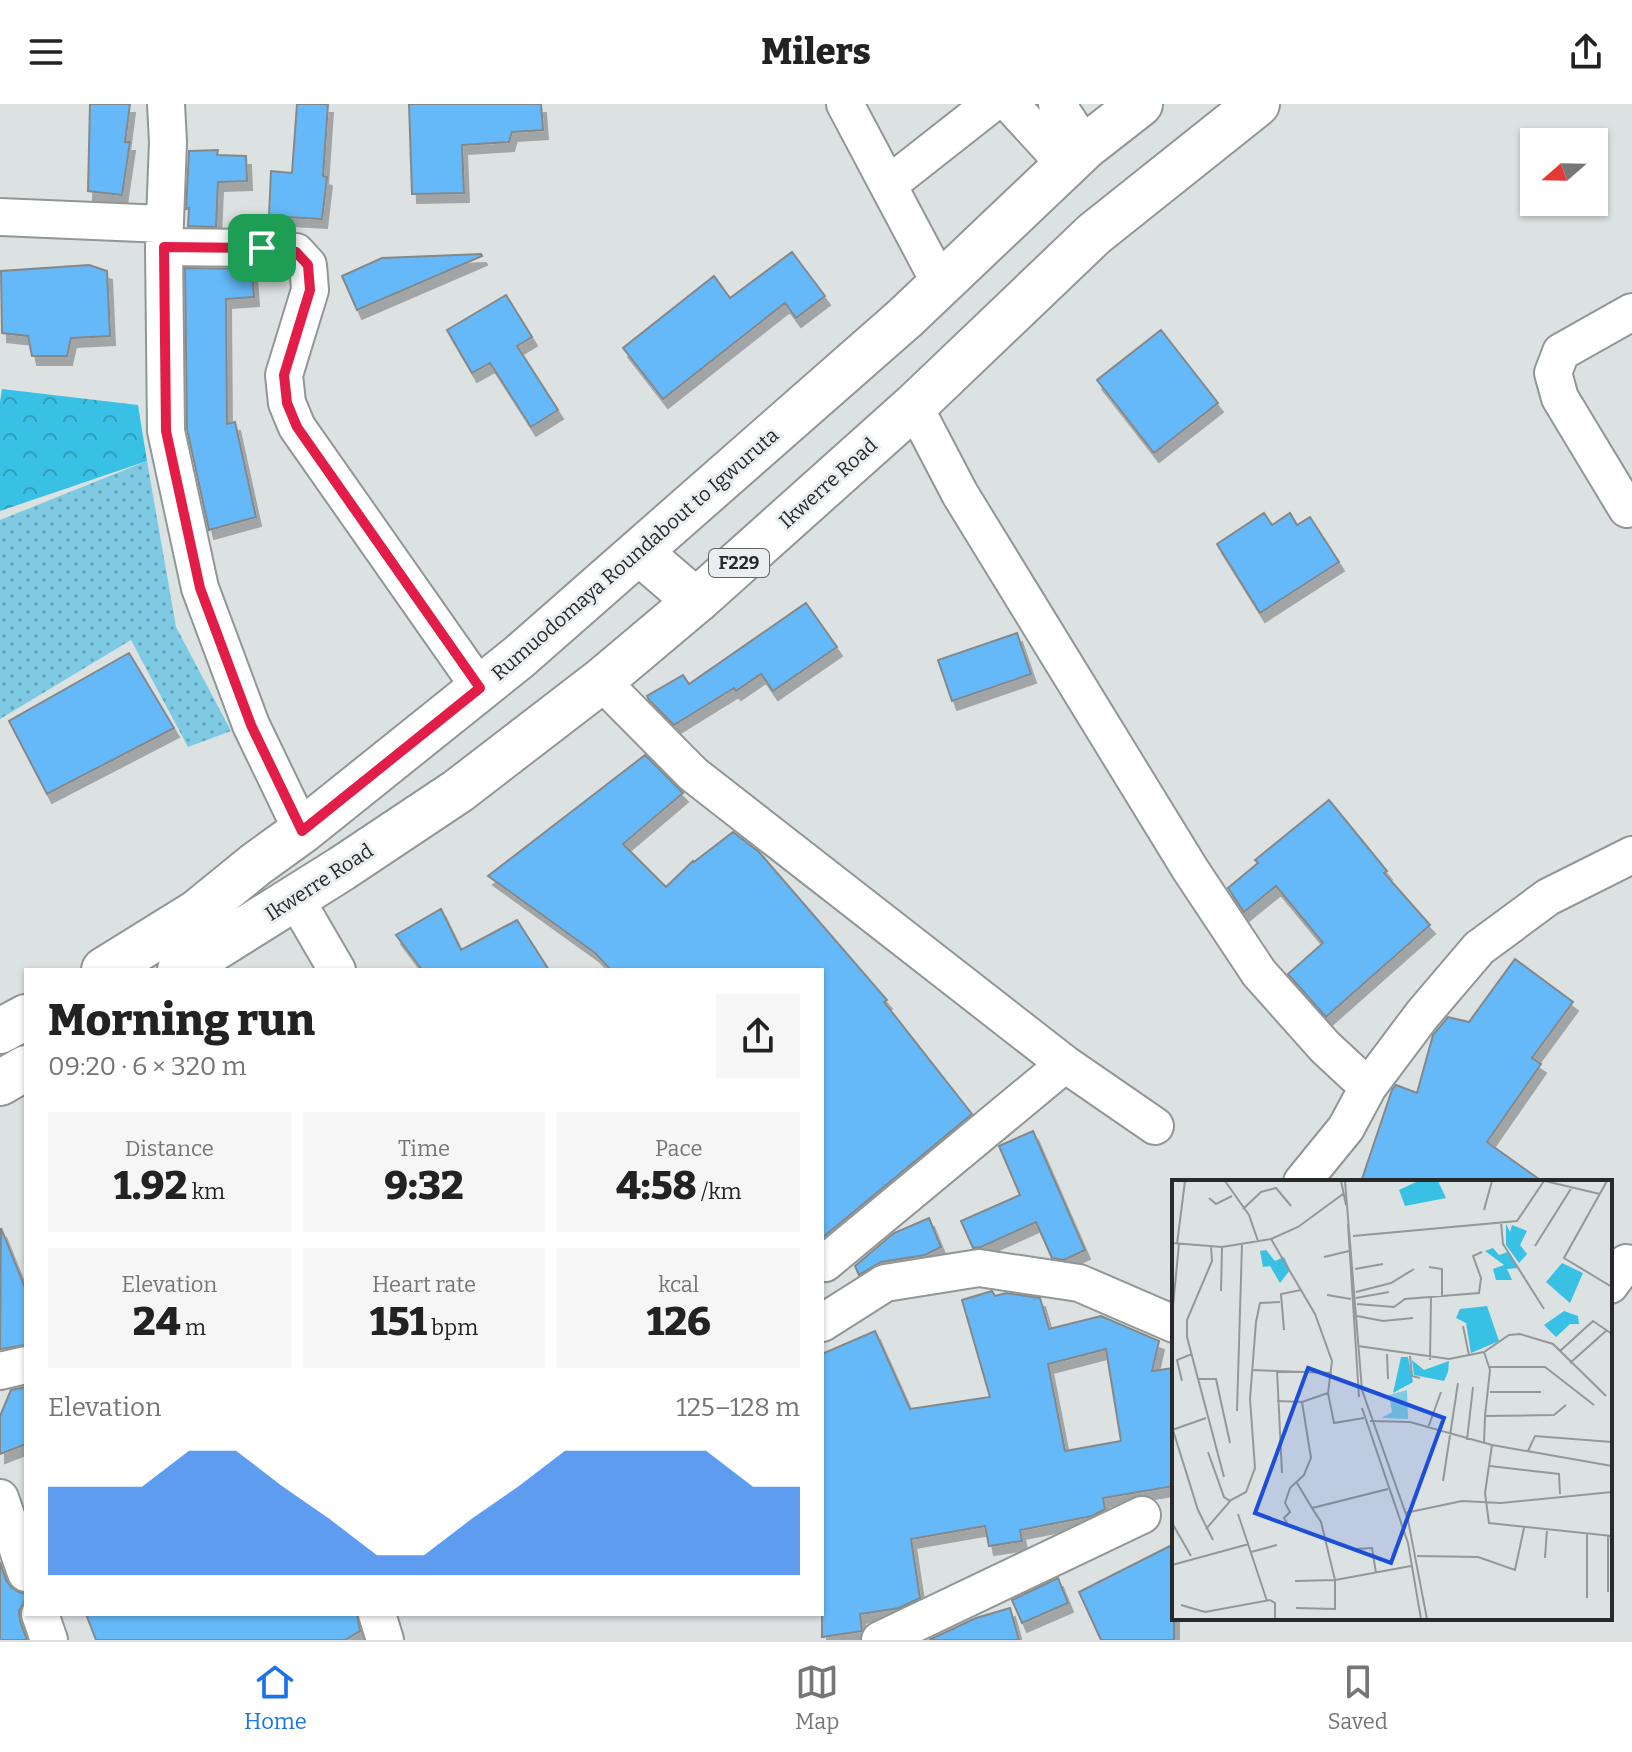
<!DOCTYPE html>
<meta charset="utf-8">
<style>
body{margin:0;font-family:Bitter,serif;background:#f6f6f6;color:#222;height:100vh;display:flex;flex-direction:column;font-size:30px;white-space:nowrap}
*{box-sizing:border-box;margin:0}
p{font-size:26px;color:#767676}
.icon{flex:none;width:44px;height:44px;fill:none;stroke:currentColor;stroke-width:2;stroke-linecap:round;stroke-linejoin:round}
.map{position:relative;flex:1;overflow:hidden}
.drawer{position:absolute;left:24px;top:864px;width:800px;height:648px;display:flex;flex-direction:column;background:#fff;border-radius:0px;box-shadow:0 2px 6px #0004}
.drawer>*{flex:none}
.needle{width:52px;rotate:250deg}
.controls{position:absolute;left:1520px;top:24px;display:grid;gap:16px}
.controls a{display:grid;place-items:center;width:88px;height:88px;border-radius:0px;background:#fff;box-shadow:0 2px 6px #0004;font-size:40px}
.pin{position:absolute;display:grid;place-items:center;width:68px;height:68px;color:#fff;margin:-34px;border-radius:16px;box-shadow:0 4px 12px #0006}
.round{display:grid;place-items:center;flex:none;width:84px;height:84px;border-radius:0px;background:#f6f6f6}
.overview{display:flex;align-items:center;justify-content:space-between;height:136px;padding:0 24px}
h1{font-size:44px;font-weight:800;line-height:60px}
.stats{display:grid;grid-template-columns:repeat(3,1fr);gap:12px;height:136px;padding:8px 24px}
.stats div{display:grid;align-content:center;border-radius:0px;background:#f6f6f6;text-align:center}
.stats b{font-size:40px;font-weight:800}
.stats small{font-size:22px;font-weight:400}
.stats p{font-size:22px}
.chart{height:224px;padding:16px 24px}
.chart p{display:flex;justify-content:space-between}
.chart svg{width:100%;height:144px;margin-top:8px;fill:#1a73e8;opacity:.7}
header{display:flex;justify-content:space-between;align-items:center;height:104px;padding:0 24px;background:#fff;font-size:36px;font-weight:800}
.tab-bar{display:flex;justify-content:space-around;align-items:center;height:112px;border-top:2px solid #e0e0e0;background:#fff;font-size:22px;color:#767676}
.tab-bar a{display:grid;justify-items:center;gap:4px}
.tab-bar .active{color:#1a73e8}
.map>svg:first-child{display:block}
</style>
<header><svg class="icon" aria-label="menu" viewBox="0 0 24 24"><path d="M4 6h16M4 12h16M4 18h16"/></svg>Milers<svg class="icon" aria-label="share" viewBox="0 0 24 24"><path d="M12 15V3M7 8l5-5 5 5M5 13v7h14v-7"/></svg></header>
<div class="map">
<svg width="1632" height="1536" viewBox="0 0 1632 1536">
<defs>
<pattern id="grass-dots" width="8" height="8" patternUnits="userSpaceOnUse" patternTransform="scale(2)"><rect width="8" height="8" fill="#7dcae2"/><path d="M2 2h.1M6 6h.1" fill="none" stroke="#66a4b7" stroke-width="1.8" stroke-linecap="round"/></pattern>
<pattern id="forest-crowns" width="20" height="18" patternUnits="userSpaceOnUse" patternTransform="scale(2)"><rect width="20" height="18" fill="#39c1e5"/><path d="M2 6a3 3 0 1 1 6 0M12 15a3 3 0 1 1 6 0" fill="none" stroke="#309dba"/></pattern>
<filter id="shadow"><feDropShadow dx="5" dy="9" stdDeviation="0" flood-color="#0004"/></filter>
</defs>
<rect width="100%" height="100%" fill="#dce1e2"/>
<!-- grass -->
<path fill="url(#grass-dots)" d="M147,357l29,166 55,104 -43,16 -57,-107 -131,79v-199z"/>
<!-- forest -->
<path fill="url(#forest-crowns)" d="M2,285l136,16 9,56 -147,50v-109z"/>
<!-- building -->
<path fill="#65b9f8" stroke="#85888b" stroke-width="2" fill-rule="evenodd" filter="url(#shadow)" d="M90,0h40l-5,38h5l-8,53 -34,-4z
M297,0h31l-5,72 4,1 -5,42 -53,-3 2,-45 21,2z
M409,0h132l2,26 -31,2 -3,10 -47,3 2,48 -52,1z
M218,46l-1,5 29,1 1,25 -29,1 -2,45 -28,-1 1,-18 -3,1 3,-58z
M792,148l33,44 -29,22 -11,-15 -122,96 -40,-51 91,-72 16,22z
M481,150l1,2 -125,54 -15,-34 40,-18z
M89,161l18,6 3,65 -39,2 -4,18h-35l-4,-20 -26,-3 -1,-62z
M185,164l67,1 2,28 -28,2 1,125 8,-2 21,95 -47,13 -22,-101z
M506,191l26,42 -15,9 41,64 -27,17 -41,-64 -18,10 -25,-43z
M1161,226l57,73 -64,50 -57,-73z
M1264,409l8,12 18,-12 7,12 13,-8 29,45 -79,51 -43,-69z
M806,499l31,44 -64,44 -12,-17 -25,17 -2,-3 -60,37 -25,-25 -2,-4 36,-21 6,9z
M1017,529l14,41 -79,27 -14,-41z
M129,549l45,75 -127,66 -38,-73z
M645,651l38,38 -60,51 43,43 27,-26 1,1 39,-30 26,20 128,148 -3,2 88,112 -150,124v-268h-211l-16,-17 -107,-77z
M1329,696l58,71 -3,2 46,52 -104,92 -38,-43 35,-31 -47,-57 -32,26 -16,-24 30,-25 -3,-3z
M441,805l20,41 56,-30 32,50h-127l-26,-35z
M1515,855l58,43 -41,56 9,6 -54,78 56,40h-182l31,-92 4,-5 21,8 16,-58 15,-18 21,5z
M1033,1027l52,119 -21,10 -12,-2 -16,-36 -55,25 -8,1 -12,-27 59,-26 -21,-49z
M929,1114l12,29 -16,8 -44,7 -22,13 -4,-9 39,-33z
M1,1124l25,62v55l-26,4z
M992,1187l3,5 11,-3 34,5 9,31 52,-13 58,25 -7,30 22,-3v118l-71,12 2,11 -13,7 -72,14 2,11 -33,5 -4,-20 -74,13 9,59 -21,10 -39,6 2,17 -40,6v-283l53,-23 35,78 80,-12 -28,-97zM1106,1245l15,92 -56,10 -17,-87z
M26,1283v57l-26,10v-38l11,-26z
M1174,1440v96h-73l-22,-48z
M0,1458l6,18 6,8 9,5h5v6l-7,12 1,10 7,19h-27z
M1058,1474l10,25 -46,20 -10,-23z
M1010,1504l9,32h-90l47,-22z
M86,1510h271l3,17 -15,9h-249z"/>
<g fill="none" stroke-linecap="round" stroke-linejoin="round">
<defs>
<path id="minor" d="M166,0l2,38 -4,105 2,184 34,157 51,137 51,106
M845,0l96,181
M1010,0l56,61
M1057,0l28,43
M888,81l103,-81
M0,113l164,7
M164,143l98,1 34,4 12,13 2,25 -26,85 3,28 10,24 183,261
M914,302l46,88 230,375 69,104 66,74 43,40 -22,41 -44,54
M1627,405l-67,-111 -7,-25 8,-21 71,-40
M601,577l92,93 372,290 90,62
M295,794l42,72
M1368,983l54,-72 57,-67 69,-51 84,-42
M822,1158l3,1 240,-199
M1610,1181l16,-22
M822,1219l63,-40 94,-15 100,15 95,41
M0,1267l26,-6
M0,1394l26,75
M40,1510l9,26
M377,1510l8,26
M880,1536l262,-125"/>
<path id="major" d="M639,448l57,49
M104,866l92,-57 59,-48 47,-34 217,-174 386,-339 180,-171 55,-43
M180,866l161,-101 117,-78 143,-110 95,-80 218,-195 180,-172 163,-130
M0,927l26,-14
M0,979l26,-15"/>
</defs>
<!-- minor casing -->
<use href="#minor" stroke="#919697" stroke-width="40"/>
<!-- major casing -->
<use href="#major" stroke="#919697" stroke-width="48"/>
<!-- minor -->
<use href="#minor" stroke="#fff" stroke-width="36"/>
<!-- major -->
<use href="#major" stroke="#fff" stroke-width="44"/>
</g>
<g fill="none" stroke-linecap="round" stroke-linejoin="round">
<defs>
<path id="route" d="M164,143l98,1 34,4 12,13 2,25 -26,85 3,28 10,24 183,261 -178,143 -51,-106 -51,-137 -34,-157z"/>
</defs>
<!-- route casing -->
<use href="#route" stroke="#fff" stroke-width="16"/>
<!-- route -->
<use href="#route" stroke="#e11d48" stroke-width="10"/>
</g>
<g text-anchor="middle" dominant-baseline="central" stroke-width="6" stroke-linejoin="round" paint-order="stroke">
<!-- shield labels -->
<rect fill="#eaeef0" stroke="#626565" stroke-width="2" x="709" y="445" width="60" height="28" rx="6"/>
<g font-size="18" font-weight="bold" fill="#282a2a">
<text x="739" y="459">F229</text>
</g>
<!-- street labels -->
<g font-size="20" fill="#282a2a" stroke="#eaeef0">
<text transform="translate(828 379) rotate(-42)">Ikwerre Road</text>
<text transform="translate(635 450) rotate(-41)">Rumuodomaya Roundabout to Igwuruta</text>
<text transform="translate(319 778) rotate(-33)">Ikwerre Road</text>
</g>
</g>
<!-- overview -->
<g transform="translate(1172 1076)">
<rect width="440" height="440" fill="#dce1e2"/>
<path d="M235,210l1,29 -27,-1 11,-6 -3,-17z" fill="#7dcae2"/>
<path d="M246,1h20l8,17 -41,8 -6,-16zM334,44l4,8 2,-7 15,6 -7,14 7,9 -8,9 -13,-18zM321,68l6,7 9,-3 11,16 -12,1 5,11h-16l-3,-11 11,-4 -19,-14zM94,70l9,11 9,-4 6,13 -10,13 -10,-17 -7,1 -3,-16zM390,83l21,10 -13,30 -24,-21zM315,126l12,35 -28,12 -5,-30 -10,-5 4,-9zM392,131l14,5 1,8h-9l-14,13 -12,-12zM229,177h7l5,25 -20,11zM240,180l12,10 25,-9 -1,11 -4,9 -30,-6z" fill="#39c1e5"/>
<path fill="none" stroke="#949898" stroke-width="2" d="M53,1l24,34 9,26M169,1l5,24M173,1l17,209 46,130 19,99M373,1l55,13M435,1l-43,77 48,29M37,18l7,6 16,-8M71,29l18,-17 15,-4 15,18M312,30l8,-29M329,42l2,22 41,65M176,44l11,173M181,56l164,-15 27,-40M99,59l44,75 17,47 -4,32 -26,9 9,56 -7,17 -14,13 -5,15 5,9 -6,6 4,7M0,63l50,4 49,-8 27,-12 45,-33M5,64l8,-63M363,66l37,-59M39,67l1,14 -25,59v17l37,140M152,77l25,-6M257,87l13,2v27M183,89l28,-5M49,111l1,-44M184,112l35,-9 23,-14M155,115l24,4M184,118l33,-6M185,124l37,3 11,-8 74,-6 2,-15 -8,-22 9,-4M0,136l7,-72M185,136l26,5 30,-3M291,146l6,29M112,150l-3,-36 20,-4M186,166l91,13 35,-7 25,-17 11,-1 33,10 53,52M388,171l33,-30 19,13M312,172l6,18 -5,46 69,-1 12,-10M215,174l1,25M238,176l2,20 8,2M258,180l1,-62M398,183l37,-33M317,187h56l49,38M80,190l80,3M105,190l5,103M26,199h18l14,64M10,201l-5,-21 15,-6M318,212h51M156,213l6,30 30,-5M105,221l25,1M190,228l46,135 13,76M65,231l5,-167M198,241l40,1 82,23 120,21M0,247l26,83 15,30M256,248l13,-36M0,250l34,-12M295,260l6,-53M312,263l1,-27M320,265l-7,48 4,30 123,13M356,271l7,-15 77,6M36,272l16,45 6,4M318,286l69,8 1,20M271,301l15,-98M125,303l15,25 76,-19M233,333l57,-12 39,2 111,-11M66,334l29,87M0,343l19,33M34,349l25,-29 15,-8 9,-24 -5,-69 6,-77 4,-19 20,-1M415,354v64M184,369l16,-1 4,25M79,372l26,-7M245,376l61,1 37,13 9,-42M373,378l2,-29M0,385l77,-21M123,401l40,-1 76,-14M436,412v-56M9,425l24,7 65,-12 5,3v16M124,428l39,1v-29l-14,-58 -9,-14"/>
<path fill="#1d4ed8" fill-opacity="0.15" stroke="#1d4ed8" stroke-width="4" d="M136,188l136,50 -53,145 -136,-50z"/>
<rect width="440" height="440" fill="none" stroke="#282a2a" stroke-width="4"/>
</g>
</svg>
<div class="controls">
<a><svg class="needle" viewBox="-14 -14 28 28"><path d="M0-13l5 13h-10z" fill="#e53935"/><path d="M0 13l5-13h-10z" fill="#767676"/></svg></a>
</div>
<div class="pin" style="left:262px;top:144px;background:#1e9e55"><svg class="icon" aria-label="arrive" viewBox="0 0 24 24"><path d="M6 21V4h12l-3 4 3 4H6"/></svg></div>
<section class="drawer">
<div class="overview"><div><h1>Morning run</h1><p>09:20 · 6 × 320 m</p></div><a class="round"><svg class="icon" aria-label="share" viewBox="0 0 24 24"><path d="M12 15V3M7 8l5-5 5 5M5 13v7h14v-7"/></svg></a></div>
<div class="stats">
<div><p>Distance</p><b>1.92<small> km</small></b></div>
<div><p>Time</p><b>9:32</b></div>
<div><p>Pace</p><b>4:58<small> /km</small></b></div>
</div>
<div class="stats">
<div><p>Elevation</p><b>24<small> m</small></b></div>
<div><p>Heart rate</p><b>151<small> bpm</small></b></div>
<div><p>kcal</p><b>126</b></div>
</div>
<div class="chart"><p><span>Elevation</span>125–128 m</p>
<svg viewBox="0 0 160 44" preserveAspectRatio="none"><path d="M0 44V17L10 17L20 17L30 6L40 6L50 17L60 27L70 38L80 38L90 27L100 17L110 6L120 6L130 6L140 6L150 17L160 17V44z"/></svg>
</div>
</section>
</div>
<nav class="tab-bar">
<a class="active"><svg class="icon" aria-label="home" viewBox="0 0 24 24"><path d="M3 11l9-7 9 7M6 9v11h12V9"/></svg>Home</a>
<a><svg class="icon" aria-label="map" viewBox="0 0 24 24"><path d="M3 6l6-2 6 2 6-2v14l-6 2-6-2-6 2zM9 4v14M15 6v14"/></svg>Map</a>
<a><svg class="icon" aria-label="saved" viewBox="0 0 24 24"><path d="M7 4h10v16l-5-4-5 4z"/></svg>Saved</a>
</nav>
